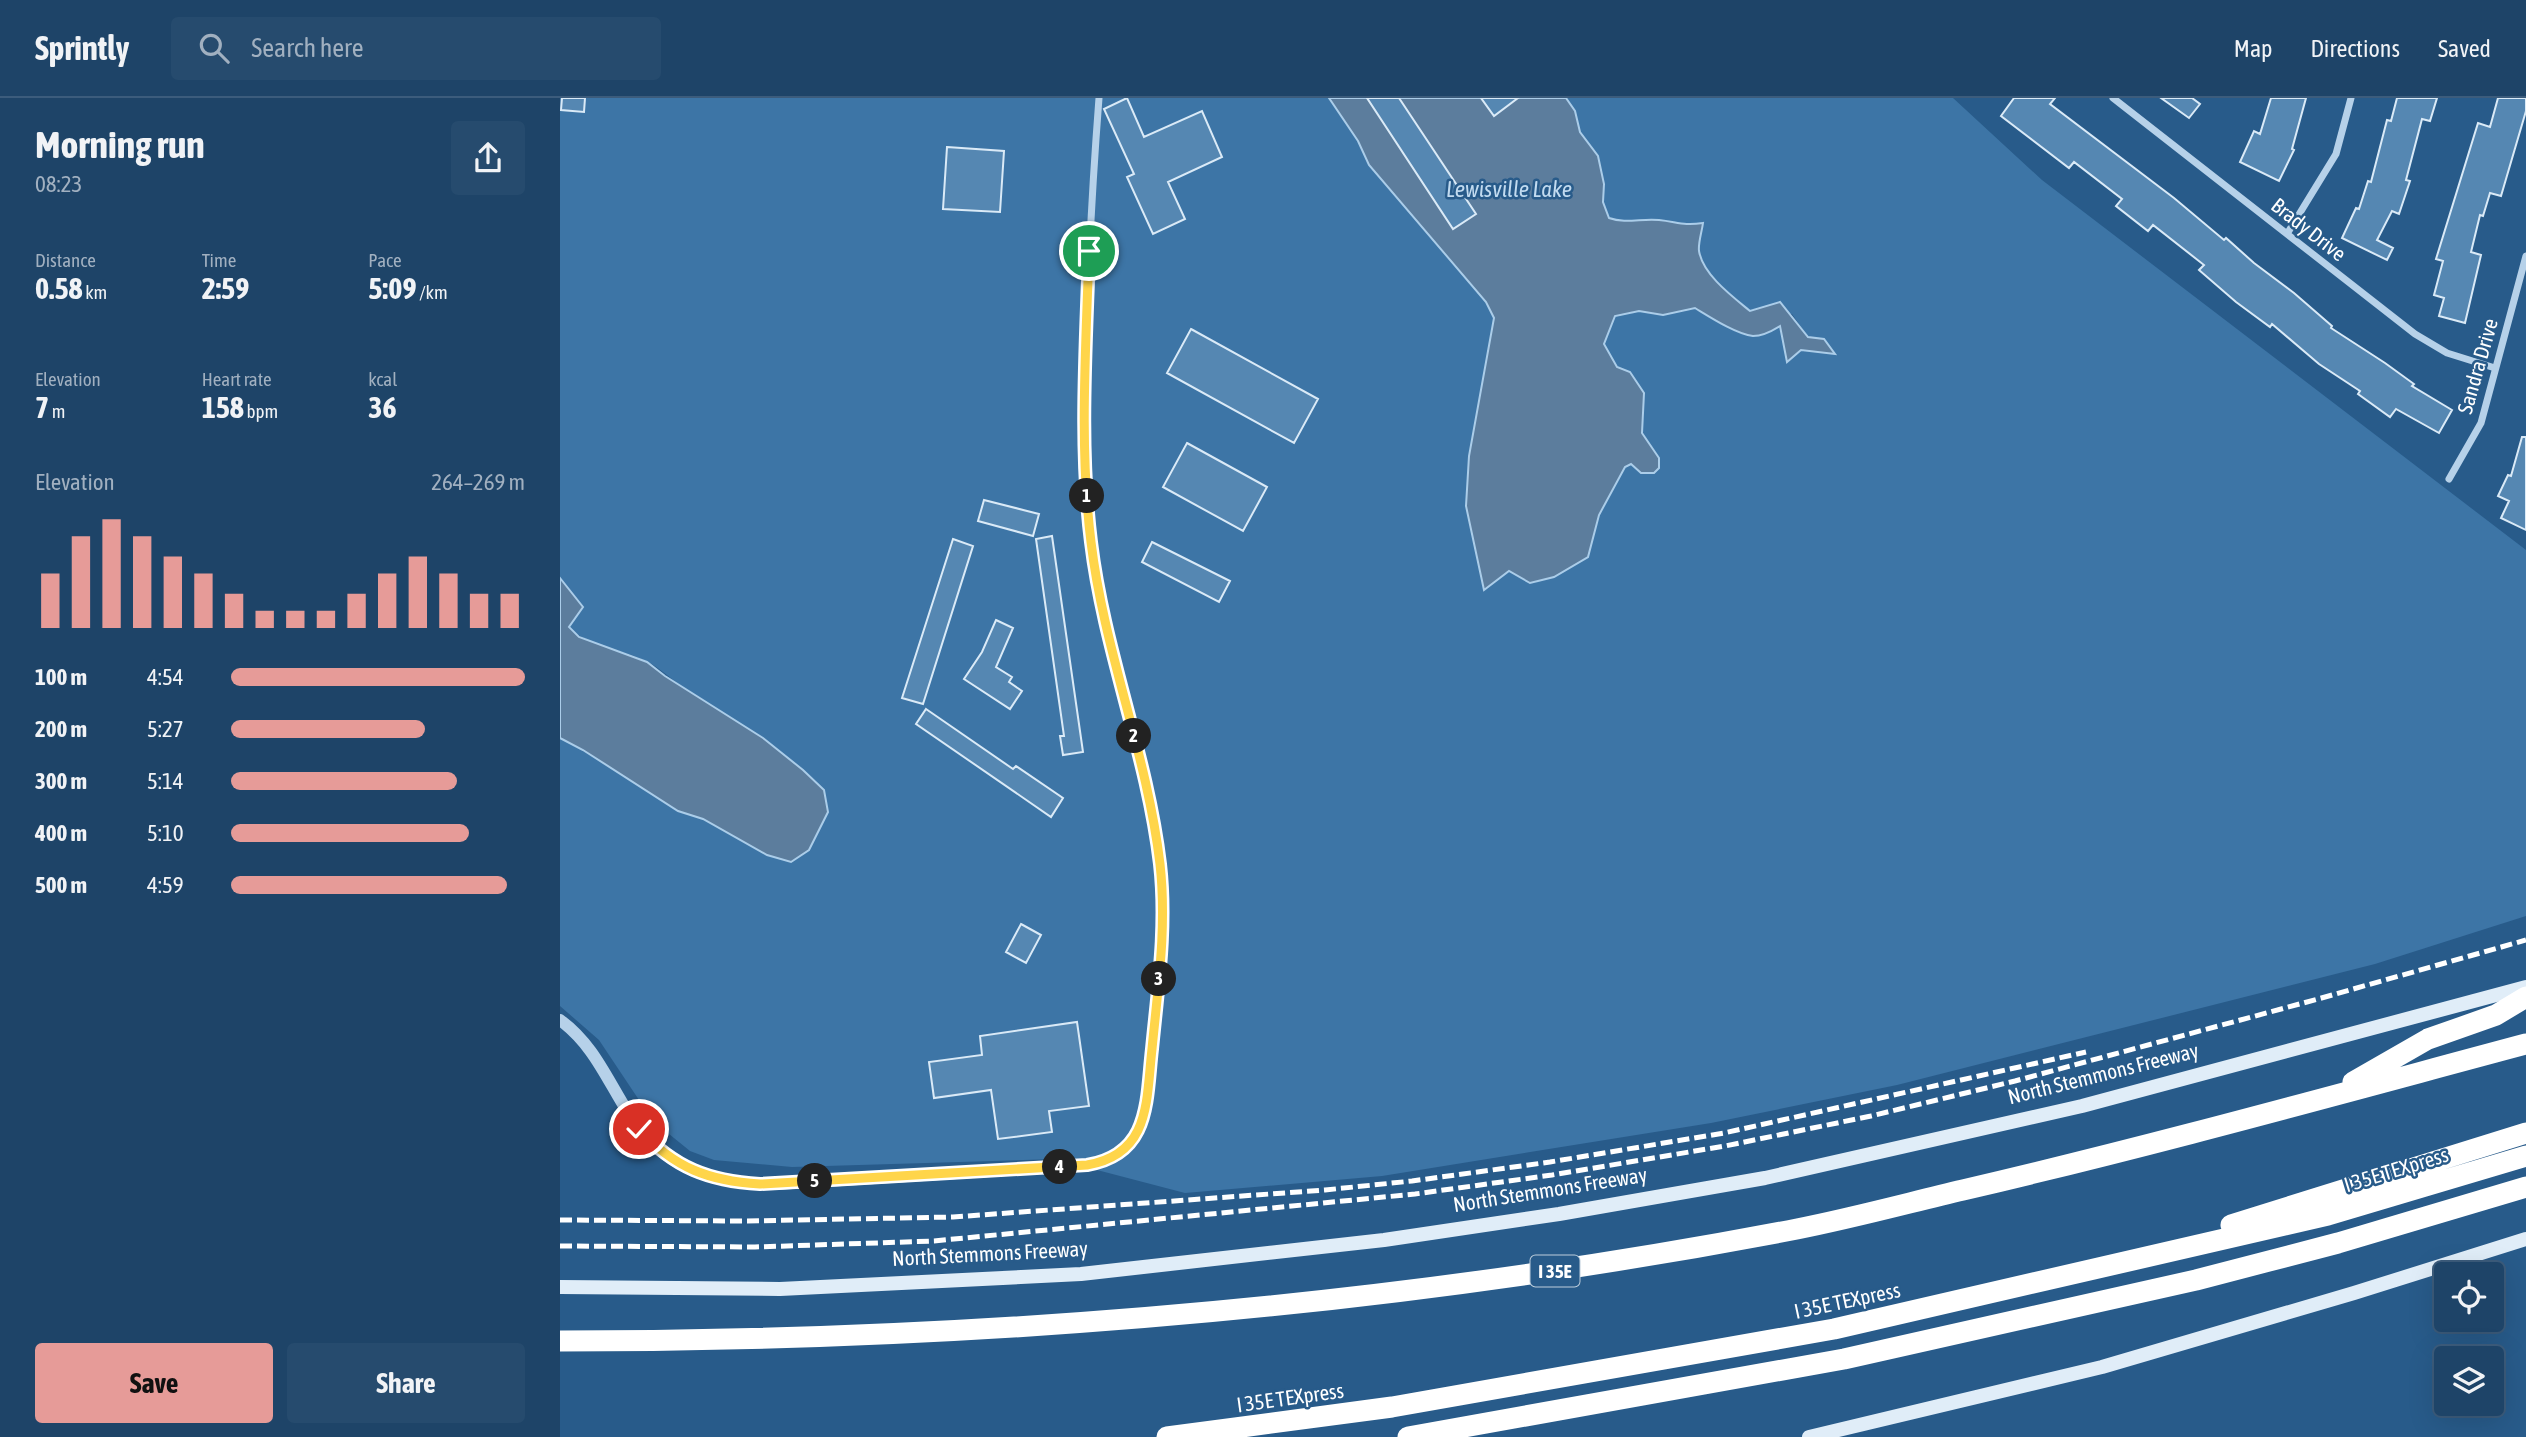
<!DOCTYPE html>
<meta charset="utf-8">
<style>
body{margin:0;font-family:"Asap Condensed",sans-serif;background:#264b6e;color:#f1f3f6;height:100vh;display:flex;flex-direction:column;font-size:26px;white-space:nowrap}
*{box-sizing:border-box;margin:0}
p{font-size:23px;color:#a1b0c0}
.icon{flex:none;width:38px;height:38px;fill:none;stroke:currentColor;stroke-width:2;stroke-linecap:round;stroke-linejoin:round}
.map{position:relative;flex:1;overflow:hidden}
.sheet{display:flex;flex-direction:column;background:#1e4468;width:560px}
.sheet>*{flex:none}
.buttons{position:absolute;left:1874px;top:1164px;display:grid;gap:14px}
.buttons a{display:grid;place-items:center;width:70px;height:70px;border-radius:7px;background:#1e4468;box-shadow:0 7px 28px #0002,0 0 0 2px #3c5c7c;font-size:35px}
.pin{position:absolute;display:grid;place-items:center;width:60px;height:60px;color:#fff;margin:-30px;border:4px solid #fff;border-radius:50%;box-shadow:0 2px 7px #0007}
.km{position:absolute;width:35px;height:35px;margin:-18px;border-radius:50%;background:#222;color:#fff;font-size:19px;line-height:35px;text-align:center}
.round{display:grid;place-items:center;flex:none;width:74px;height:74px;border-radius:7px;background:#264b6e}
.overview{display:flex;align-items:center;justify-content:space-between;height:119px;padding:0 35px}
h1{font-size:38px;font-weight:700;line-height:52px}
.metrics{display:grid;grid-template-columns:repeat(3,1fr);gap:10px;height:119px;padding:7px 35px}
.metrics div{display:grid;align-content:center}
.metrics b{font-size:30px;font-weight:700}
.metrics small{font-size:19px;font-weight:400}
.metrics p{font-size:19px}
.chart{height:196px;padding:14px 35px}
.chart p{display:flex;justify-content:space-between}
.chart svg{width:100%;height:126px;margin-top:7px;stroke:#e69b98;stroke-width:6}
.action{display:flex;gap:14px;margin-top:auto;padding:14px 35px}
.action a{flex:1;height:80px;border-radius:7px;background:#e69b98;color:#111;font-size:28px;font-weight:700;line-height:80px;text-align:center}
.action a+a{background:#264b6e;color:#f1f3f6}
ul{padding:0 35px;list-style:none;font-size:23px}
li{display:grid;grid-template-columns:112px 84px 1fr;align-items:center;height:52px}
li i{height:18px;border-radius:9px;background:#e69b98}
header{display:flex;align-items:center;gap:42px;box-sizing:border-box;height:98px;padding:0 35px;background:#1e4468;border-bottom:2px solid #3c5c7c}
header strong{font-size:33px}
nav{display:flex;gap:38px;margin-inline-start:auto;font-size:24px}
.search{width:490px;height:63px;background:#264b6e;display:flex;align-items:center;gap:18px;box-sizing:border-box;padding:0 24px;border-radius:7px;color:#a1b0c0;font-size:26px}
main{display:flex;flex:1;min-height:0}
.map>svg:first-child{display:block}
</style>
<header>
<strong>Sprintly</strong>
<div class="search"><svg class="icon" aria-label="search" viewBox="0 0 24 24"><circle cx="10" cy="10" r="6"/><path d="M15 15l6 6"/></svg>Search here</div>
<nav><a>Map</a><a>Directions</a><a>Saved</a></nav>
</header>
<main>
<section class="sheet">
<div class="overview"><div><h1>Morning run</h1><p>08:23</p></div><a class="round"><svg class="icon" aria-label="share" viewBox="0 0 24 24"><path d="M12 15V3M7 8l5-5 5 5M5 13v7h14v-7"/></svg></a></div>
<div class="metrics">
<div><p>Distance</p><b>0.58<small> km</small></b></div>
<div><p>Time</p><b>2:59</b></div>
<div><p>Pace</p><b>5:09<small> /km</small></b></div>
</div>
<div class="metrics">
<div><p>Elevation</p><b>7<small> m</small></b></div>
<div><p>Heart rate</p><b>158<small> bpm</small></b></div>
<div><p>kcal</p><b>36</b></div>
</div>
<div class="chart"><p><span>Elevation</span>264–269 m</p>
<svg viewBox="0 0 160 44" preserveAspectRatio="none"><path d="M5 44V25M15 44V12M25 44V6M35 44V12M45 44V19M55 44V25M65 44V32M75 44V38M85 44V38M95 44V38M105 44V32M115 44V25M125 44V19M135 44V25M145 44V32M155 44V32"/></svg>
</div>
<ul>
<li><b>100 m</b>4:54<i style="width:100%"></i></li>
<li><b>200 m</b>5:27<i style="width:66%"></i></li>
<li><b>300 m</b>5:14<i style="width:77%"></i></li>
<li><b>400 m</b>5:10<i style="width:81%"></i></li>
<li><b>500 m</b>4:59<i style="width:94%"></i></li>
</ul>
<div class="action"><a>Save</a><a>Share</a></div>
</section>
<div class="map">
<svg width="1966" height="1339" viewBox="0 0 1966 1339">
<rect width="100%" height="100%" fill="#285b8a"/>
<!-- green -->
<path fill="#3d75a6" d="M0,0h768l30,43 11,24 117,137 8,16 -25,138 6,89 9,45 25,-19 79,-14 11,-42 26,-48 5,-3 12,9h12l5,-15 -17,-25 2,-24 -14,-37 -13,-5 -13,-23 11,-28 24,-5 24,4 32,-7 34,19 51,-1 21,24 32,4 -9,-15 -16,-2 -16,-23 -42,-3 -18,-15 -22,-22 -25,-48 -26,-6 -39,2 -11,-4 -6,-16 1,-18 -6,-28 -18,-24 -5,-21 -9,-13h387l89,82 484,370v366l-151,48 -478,121 -186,38 -329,53 -197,17 -130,-34 -263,8 -78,-7 -24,-9 -37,-30 -54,-81 -39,-34v-268l23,12 95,61 25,8 64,36 23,7 19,-12 15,-60c-42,-41 -89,-70 -138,-101 -13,-8 -27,-22 -40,-28 -26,-13 -55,-13 -78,-34l-3,-43 -5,-6z"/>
<!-- water -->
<path fill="#5c7d9d" stroke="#abcde9" stroke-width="2" d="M769,0h237l9,13 5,21 18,24 6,28 -1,18 6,16c17,6 33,0 50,2 19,2 24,6 44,3 -1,8 -5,20 -4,28 4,24 34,46 51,60l30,-9 28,35 16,2 11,15 -34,-4 -14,12 -7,-36c-8,5 -18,10 -27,10 -17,-2 -43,-19 -58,-28l-32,7 -24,-4 -24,5 -11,28 13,23 13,5 14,21 -2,40 17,25v10l-5,5h-13l-10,-9 -6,3 -26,48 -11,42 -34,20 -24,6 -21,-12 -25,19 -18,-84 3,-50 25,-138 -8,-16 -117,-137 -11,-24z
M0,480l23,29 -14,20 10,10 68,25 18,14 98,62 40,32 21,20 4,22 -19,38 -18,12 -24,-7 -64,-36 -25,-8 -95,-61 -23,-12z"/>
<!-- building -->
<path fill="#5587b2" stroke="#daeaf7" stroke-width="2" d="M2,0h23l-1,14 -23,-2z
M567,0l17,39 58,-26 20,46 -54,25 17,37 -32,15 -26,-57 7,-3 -30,-65z
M807,0h32l77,116 -23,15z
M921,0h37l-24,18z
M1454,0h41l-5,6 124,94 50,42 2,-2 28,25 40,30 38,33 -1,2 54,35 29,21 -2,2 40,24 -13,23 -43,-24 -6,8 -32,-23 2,-3 -41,-27 -47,-40 -2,3 -34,-25 -37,-32 5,-5 -51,-40 -5,6 -32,-25 6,-7 -48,-37 -5,6 -68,-52z
M1601,0h31l8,6 -11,14z
M1711,0h35l-14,51 2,1 -15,31 -39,-19 14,-31 6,3z
M1837,0h40l-7,23 -8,-2 -16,61 4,1 -11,33 -7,-3 -15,29 16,8 -6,12 -45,-22 14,-30 3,1 9,-28 3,1 16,-62 4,1z
M1938,0h28v13l-25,85 -11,-3 -7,23 -3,-1 -9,37 10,3 -16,68 -26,-7 5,-18 -10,-3 9,-34 -7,-2 42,-136 12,4z
M387,49l57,4 -4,61 -57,-3z
M631,231l127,70 -24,44 -127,-70z
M1962,339h4v93l-25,-12 8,-17 -11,-5 10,-21 3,1z
M627,345l80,44 -24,44 -80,-44z
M424,402l55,14 -6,22 -55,-15z
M492,438l31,216 -20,3 -3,-19h4l-28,-197z
M393,441l20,7 -50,158 -21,-6z
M592,444l78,39 -11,21 -77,-40z
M436,522l17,8 -17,39 16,10 -3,5 13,9 -12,18 -46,-30 18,-27z
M366,611l87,60 3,-3 47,32 -12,19 -135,-93z
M461,826l20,11 -15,28 -20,-11z
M517,924l12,84 -40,5 3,21 -54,7 -7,-49 -57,8 -5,-36 53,-7 -2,-19z"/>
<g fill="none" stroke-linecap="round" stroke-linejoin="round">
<!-- minor -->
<path stroke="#b6d1e9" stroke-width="7" d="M1553,0l302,236 32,19 48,15
M1727,136l49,-80 15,-56
M1889,381l32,-56 45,-167
M527,1067c65,-11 59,-65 65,-118 6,-61 15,-122 8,-183 -10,-80 -36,-156 -54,-233 -10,-46 -16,-92 -20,-138 -3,-41 -1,-82 0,-123 1,-91 6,-181 13,-272"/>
<!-- tertiary -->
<path stroke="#b6d1e9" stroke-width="12" d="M0,922c34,25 47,60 69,94 35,55 85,71 147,70l311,-19"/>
<!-- secondary -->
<path stroke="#e0edf8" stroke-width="14" d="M0,1189l220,2 301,-15 303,-34 175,-26 206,-36 317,-72 444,-119
M1249,1339l293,-70 252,-74 172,-54"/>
<!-- motorway -->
<path stroke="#fff" stroke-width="21" d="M1793,984l75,-43 68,-24 30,-18
M1671,1127l295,-92
M0,1243c417,0 827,-33 1237,-112 56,-11 111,-26 166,-39 189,-44 376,-96 563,-146
M607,1339l225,-30 442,-78 494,-114 198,-59
M848,1339l436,-78 352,-79 142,-37 188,-56"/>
<!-- rail -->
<path stroke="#fff" stroke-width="5" stroke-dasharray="12 5" stroke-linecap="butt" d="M0,1122l187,1 206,-4 372,-27 87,-9 138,-19 174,-29 362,-81
M0,1148l195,1 179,-6 481,-47 137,-19 173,-29 146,-30 144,-35 303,-82 208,-59"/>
</g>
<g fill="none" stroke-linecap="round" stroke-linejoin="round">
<defs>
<path id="route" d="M79,1031c35,39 70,52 121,55l327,-19c64,-11 59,-64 65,-116 6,-62 15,-123 8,-185 -13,-110 -56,-213 -69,-322 -12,-96 -5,-195 -2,-291"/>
</defs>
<!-- route casing -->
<use href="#route" stroke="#fff" stroke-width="14"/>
<!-- route -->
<use href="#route" stroke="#ffd54a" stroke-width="9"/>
</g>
<g text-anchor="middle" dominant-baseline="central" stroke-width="5" stroke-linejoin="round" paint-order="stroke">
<!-- shield labels -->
<rect fill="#285b8a" stroke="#becedc" stroke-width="2" x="970.5" y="1157.5" width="49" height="31" rx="5"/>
<g font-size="19" font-weight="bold" fill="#fff">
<text x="995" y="1173">I 35E</text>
</g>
<!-- street labels -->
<g font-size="21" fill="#fff" stroke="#285b8a">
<text transform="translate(1749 131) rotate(38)">Brady Drive</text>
<text transform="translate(1917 268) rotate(-74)">Sandra Drive</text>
<text transform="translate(1543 975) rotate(-14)">North Stemmons Freeway</text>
<text transform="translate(1836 1071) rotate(-17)">I 35E TEXpress</text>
<text transform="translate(990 1091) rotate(-9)">North Stemmons Freeway</text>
<text transform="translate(430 1155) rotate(-3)">North Stemmons Freeway</text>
<text transform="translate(1287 1202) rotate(-12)">I 35E TEXpress</text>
<text transform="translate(730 1299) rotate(-8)">I 35E TEXpress</text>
</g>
<!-- water labels -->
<g font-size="23" font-style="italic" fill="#c2dbf0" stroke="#285b8a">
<text x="949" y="91">Lewisville Lake</text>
</g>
</g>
</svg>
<div class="buttons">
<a><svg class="icon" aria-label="locate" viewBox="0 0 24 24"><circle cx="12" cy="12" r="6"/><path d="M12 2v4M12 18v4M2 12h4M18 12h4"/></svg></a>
<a><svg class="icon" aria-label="layers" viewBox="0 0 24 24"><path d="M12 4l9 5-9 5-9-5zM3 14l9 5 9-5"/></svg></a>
</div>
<div class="pin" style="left:529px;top:153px;background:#1e9e55"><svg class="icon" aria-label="arrive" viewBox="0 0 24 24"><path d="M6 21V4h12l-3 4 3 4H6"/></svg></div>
<div class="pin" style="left:79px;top:1031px;background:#d93025"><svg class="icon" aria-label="check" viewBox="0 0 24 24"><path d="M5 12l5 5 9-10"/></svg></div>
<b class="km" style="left:527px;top:398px">1</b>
<b class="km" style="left:574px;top:638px">2</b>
<b class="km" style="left:599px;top:881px">3</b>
<b class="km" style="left:500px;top:1069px">4</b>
<b class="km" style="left:255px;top:1083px">5</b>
</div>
</main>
